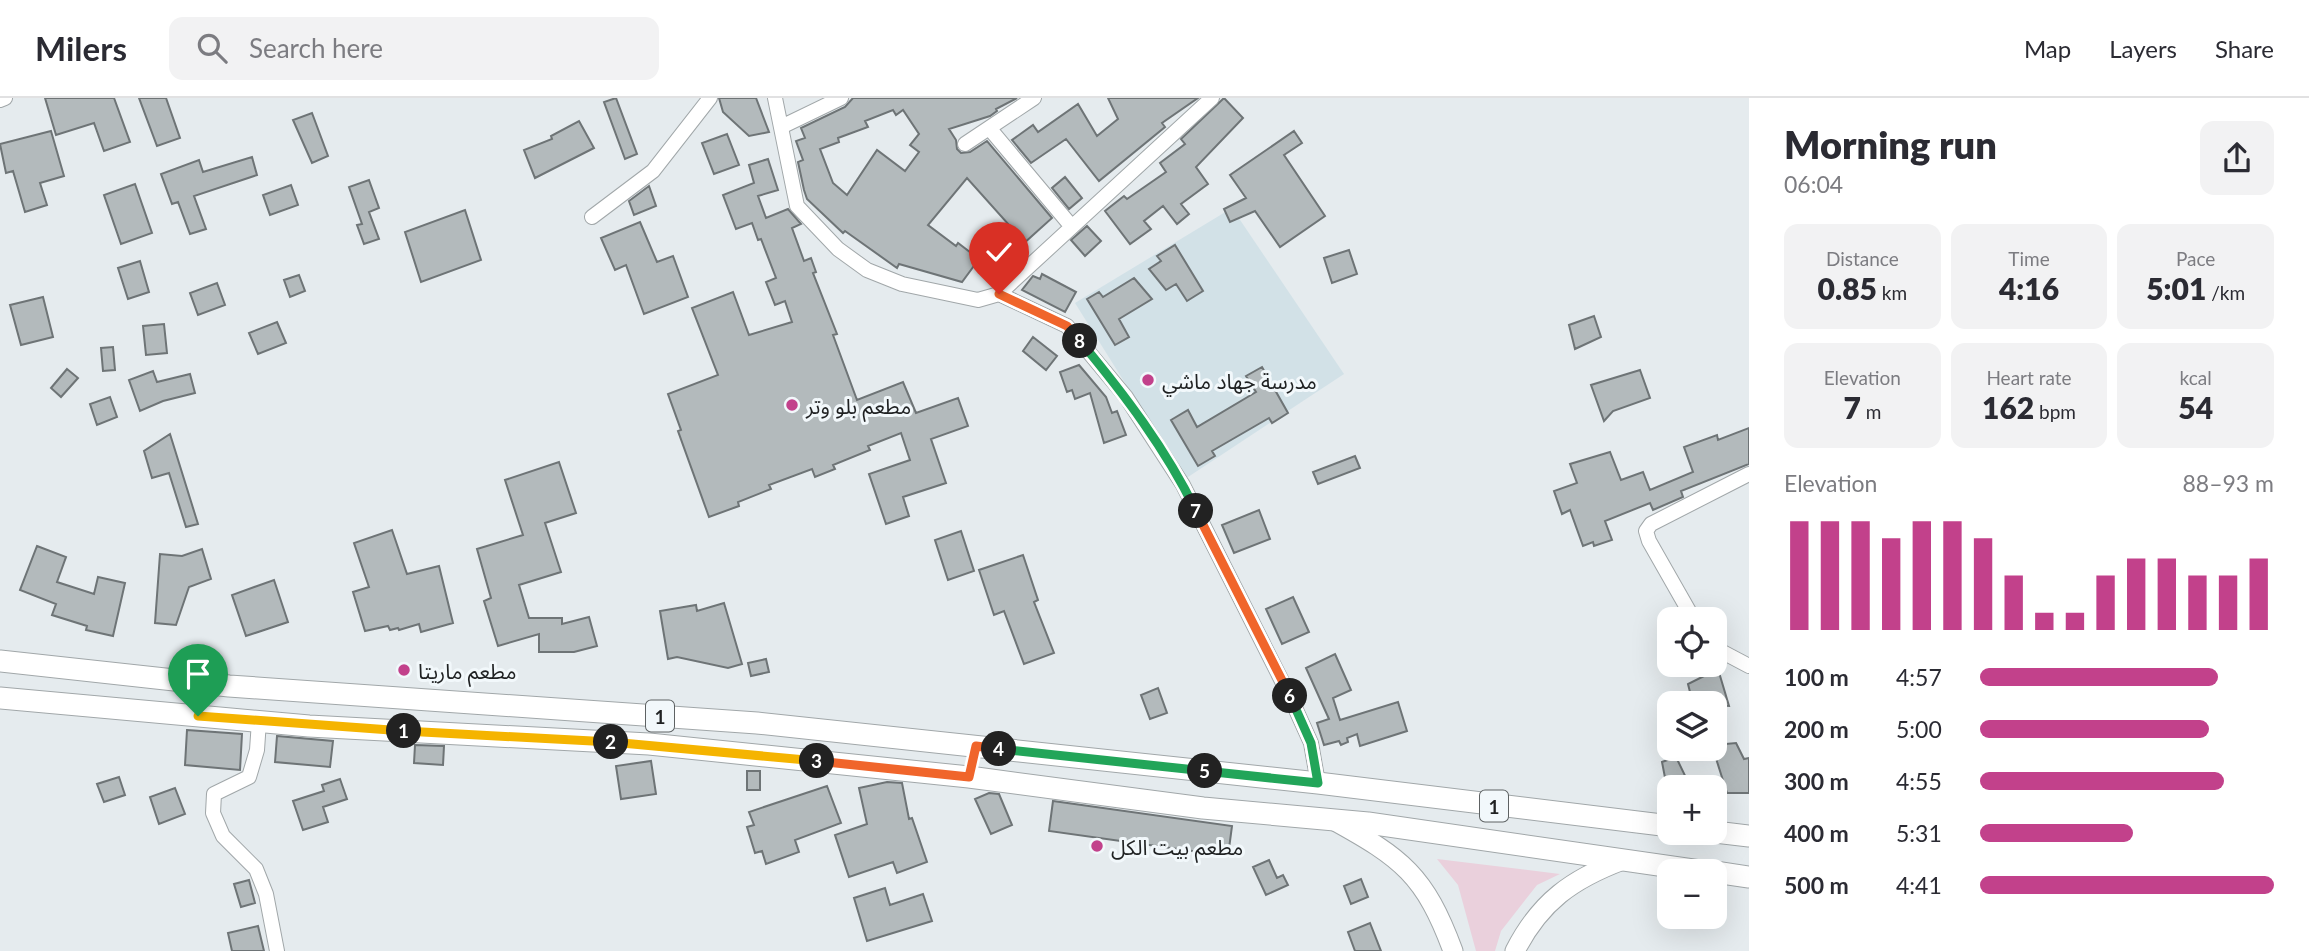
<!DOCTYPE html>
<meta charset="utf-8">
<style>
body{margin:0;font-family:Lato,"Noto Sans Arabic",sans-serif;background:#f2f2f3;color:#2b2b33;height:100vh;display:flex;flex-direction:column;font-size:26px;white-space:nowrap}
*{box-sizing:border-box;margin:0}
p{font-size:23px;color:#7c7c81}
.icon{flex:none;width:38px;height:38px;fill:none;stroke:currentColor;stroke-width:2;stroke-linecap:round;stroke-linejoin:round}
.map{position:relative;flex:1;overflow:hidden}
.panel{display:flex;flex-direction:column;background:#fff;width:560px}
.panel>*{flex:none}
.controls{position:absolute;left:1657px;top:509px;display:grid;gap:14px}
.controls a{display:grid;place-items:center;width:70px;height:70px;border-radius:14px;background:#fff;box-shadow:0 7px 28px #0002;font-size:35px}
.pin{position:absolute;display:grid;place-items:center;width:60px;height:60px;color:#fff;margin:-72px -30px;border-radius:50% 50% 50% 0;rotate:-45deg;box-shadow:0 0 7px #0007}
.pin .icon{rotate:45deg}
.km{position:absolute;width:35px;height:35px;margin:-18px;border-radius:50%;background:#222;color:#fff;font-size:19px;line-height:35px;text-align:center}
.round{display:grid;place-items:center;flex:none;width:74px;height:74px;border-radius:14px;background:#f2f2f3}
.summary{display:flex;align-items:center;justify-content:space-between;height:119px;padding:0 35px}
h1{font-size:38px;font-weight:800;line-height:52px}
.metrics{display:grid;grid-template-columns:repeat(3,1fr);gap:10px;height:119px;padding:7px 35px}
.metrics div{display:grid;align-content:center;border-radius:14px;background:#f2f2f3;text-align:center}
.metrics b{font-size:30px;font-weight:800}
.metrics small{font-size:19px;font-weight:400}
.metrics p{font-size:19px}
.chart{height:196px;padding:14px 35px}
.chart p{display:flex;justify-content:space-between}
.chart svg{width:100%;height:126px;margin-top:7px;stroke:#c2418b;stroke-width:6}
ul{padding:0 35px;list-style:none;font-size:23px}
li{display:grid;grid-template-columns:112px 84px 1fr;align-items:center;height:52px}
li i{height:18px;border-radius:9px;background:#c2418b}
header{display:flex;align-items:center;gap:42px;box-sizing:border-box;height:98px;padding:0 35px;background:#fff;border-bottom:2px solid #e1e1e2}
header strong{font-size:33px}
nav{display:flex;gap:38px;margin-inline-start:auto;font-size:24px}
.search{width:490px;height:63px;background:#f2f2f3;display:flex;align-items:center;gap:18px;box-sizing:border-box;padding:0 24px;border-radius:14px;color:#7c7c81;font-size:26px}
main{display:flex;flex:1;min-height:0}
.map>svg:first-child{display:block}
</style>
<header>
<strong>Milers</strong>
<div class="search"><svg class="icon" aria-label="search" viewBox="0 0 24 24"><circle cx="10" cy="10" r="6"/><path d="M15 15l6 6"/></svg>Search here</div>
<nav><a>Map</a><a>Layers</a><a>Share</a></nav>
</header>
<main>
<div class="map">
<svg width="1749" height="853" viewBox="0 0 1749 853">
<rect width="100%" height="100%" fill="#e5ebee"/>
<!-- built -->
<path fill="#d2e1e7" d="M1232,110l112,166 -159,105 -110,-176z"/>
<!-- green -->
<path fill="#ead0dc" d="M1437,761l123,15 -23,11 -36,46 -6,20h-19l-18,-66z"/>
<!-- building -->
<path fill="#b3babc" stroke="#6e7476" stroke-width="2" fill-rule="evenodd" d="M45,0h69l16,44 -26,9 -10,-28 -38,12z
M139,0h27l14,40 -23,8z
M616,0l21,56 -12,5 -21,-57z
M719,0h37l13,34 -20,4 -26,-24z
M853,0h164l-21,11 1,2 -7,5 -41,13 7,11 1,9 4,4 9,-1 17,-11 65,77 -30,27 -17,23 -18,-15 23,-27 -43,-48 -39,47 28,21 2,-3 21,16 -17,23 -63,-18 -2,4 -52,-37 -2,2 -36,-34 -3,-9 -6,-28 5,-2 -7,-19 9,-3 -4,-10 44,-21zM893,12l3,5 7,-5 16,24 -9,11 9,7 -14,19 -28,-21 -30,45 -14,-12 -13,-34 19,-7 -1,-4 30,-11 -3,-6z
M1108,0h90l-36,25 3,4 -66,54 -33,-42 -35,24 -19,-23 21,-15 5,7 40,-28 19,32 21,-17z
M1224,0l19,20 -47,49 12,17 -27,20 8,10 -12,10 -14,-18 -19,15 7,8 -21,15 -25,-33 19,-15 3,3 39,-27 -6,-9 25,-19 -4,-5z
M312,15l16,43 -16,7 -19,-43z
M579,23l15,27 -59,30 -11,-28 28,-11 -1,-3z
M51,33l13,45 -24,7 7,22 -22,7 -12,-41 -7,2 -6,-29z
M1294,33l8,12 -18,12 41,61 -45,31 -25,-36 -25,11 -6,-13 22,-11 -16,-23z
M727,36l12,31 -25,9 -12,-31z
M252,59l5,18 -63,21 12,33 -16,5 -12,-32 -6,2 -11,-30 38,-14 4,12z
M768,61l10,31 -20,6 8,22 22,-9 13,15 -9,4 12,33 7,-3 5,14 -3,1 24,61 -4,1 24,65 46,-18 13,31 42,-15 10,28 -37,13 15,44 -43,14 6,19 -23,8 -17,-50 41,-14 -9,-27 -33,13 2,4 -37,15 2,4 -20,8 -3,-8 -43,16 2,4 -33,13 1,4 -30,11 -31,-86 3,-1 -13,-36 50,-19 -26,-67 41,-16 16,43 43,-13 -7,-21 -10,4 -9,-23 10,-4 -15,-39 -3,1 -6,-17 -16,6 -13,-34 31,-12 -5,-18z
M1065,79l17,21 -13,11 -17,-21z
M369,82l10,28 -10,4 10,27 -15,5 -7,-19 5,-1 -13,-37z
M135,86l17,49 -31,11 -17,-49z
M291,87l7,20 -28,10 -7,-20z
M649,88l7,20 -22,9 -5,-14z
M465,112l16,50 -60,22 -16,-50z
M640,124l17,40 16,-6 15,41 -44,17 -18,-49 -11,5 -14,-32z
M1087,128l14,15 -16,15 -14,-16z
M1175,147l28,46 -16,10 -11,-17 -10,6 -17,-21 12,-8 -4,-5z
M1349,152l8,24 -25,9 -8,-25z
M140,163l9,31 -21,7 -10,-31z
M1042,176l34,18 -11,20 -43,-22 11,-14 7,3z
M299,177l6,16 -15,6 -6,-17z
M1134,180l18,21 -33,20 10,18 -14,8 -28,-46 12,-7 4,5z
M217,185l8,22 -27,10 -8,-22z
M43,199l10,40 -32,8 -11,-40z
M1594,218l7,21 -26,12 -6,-24z
M277,224l9,21 -28,11 -9,-21z
M164,226l3,29 -21,2 -3,-29z
M1033,239l24,19 -11,14 -23,-19z
M113,249l2,23 -12,1 -2,-23z
M1079,267l27,32 6,16 5,-2 9,24 -22,8 -14,-50 -15,6 -3,-9 -5,2 -7,-20z
M1262,269l26,46 -16,10 -3,-5 -57,33 3,5 -17,10 -27,-46 17,-10 9,17 59,-35 -10,-16z
M67,271l11,9 -17,19 -10,-9z
M1640,272l10,28 -37,13 -9,10 -13,-36z
M153,273l4,11 33,-8 5,19 -32,8 -23,10 -11,-31z
M110,299l7,20 -20,8 -7,-21z
M1749,330v36l-68,27 2,6 -30,13 -3,-7 -45,18 7,19 -18,6 -1,-4 -10,4 -13,-36 -8,4 -8,-23 23,-8 -7,-19 40,-12 11,28 22,-8 7,18 43,-18 -9,-25 33,-12 1,5z
M170,336l28,90 -12,3 -17,-54 -17,5 -8,-27z
M1355,358l5,12 -42,16 -5,-12z
M559,364l17,51 -31,10 16,49 -42,13 10,33h33v6l27,-7 8,29 -23,6h-35v-18l-41,12 -14,-45 7,-3 -14,-49 46,-14 -18,-55z
M1259,412l11,29 -36,14 -12,-28z
M392,432l15,44 32,-8 14,57 -32,9 -2,-8 -20,6 -1,-2 -8,2 -2,-4 -23,5 -12,-39 16,-5 -15,-44z
M961,433l13,40 -26,9 -13,-40z
M37,448l29,11 -9,25 37,12 4,-17 27,6 -12,53 -27,-6 1,-4 -35,-11 4,-11 -36,-14z
M202,451l9,30 -22,8 -13,38 -21,-2 5,-69 22,2z
M1023,457l15,45 -4,2 20,51 -30,11 -20,-53 -10,4 -15,-45z
M274,482l14,42 -42,14 -14,-41z
M1293,499l16,35 -27,12 -16,-35z
M724,505l18,61 -14,4 -51,-11 -9,2 -8,-48 36,-6 1,6z
M1335,556l16,36 -18,8 7,22 58,-18 9,29 -47,15 -3,-12 -10,4 1,4 -7,3 -2,-4 -15,4 -7,-22 12,-4 -23,-51z
M766,561l3,13 -18,4 -3,-13z
M1718,571l11,37 -36,-2 -5,-20z
M1158,590l9,25 -17,6 -9,-24z
M187,632l55,4 -2,36 -55,-5z
M277,638l56,5 -3,26 -55,-5z
M1736,645l8,16 5,-1v35h-22l-14,-44 2,-4z
M415,647l29,1 -1,19 -29,-2z
M1676,659l15,31h-24l-5,-26z
M651,663l5,33 -35,5 -5,-33z
M747,673h13v19h-13z
M119,679l6,18 -21,7 -7,-18z
M340,681l7,20 -24,8 5,15 -25,8 -10,-29 31,-10 -2,-6z
M887,684l15,1 7,36 3,-1 15,44 -30,11 -4,-11 -44,15 -14,-42 32,-11 -8,-36z
M827,688l14,37 -46,17 4,12 -33,12 -4,-13 -7,2 -8,-26 7,-2 -5,-13z
M175,690l10,26 -26,10 -9,-27z
M989,695l10,1 13,31 -21,9 -16,-35z
M1053,703l179,25 -4,30 -179,-25z
M1269,762l8,18 6,-3 5,10 -22,10 -13,-28z
M1361,781l7,18 -17,7 -7,-18z
M249,782l6,23 -14,4 -7,-23z
M885,790l5,17 33,-11 9,27 -65,20 -13,-43z
M1370,825l11,28h-26l-7,-19z
M258,828l6,25h-32l-4,-18z"/>
<g fill="none" stroke-linecap="round" stroke-linejoin="round">
<defs>
<path id="street" d="M775,0l22,108 41,43 29,21 35,14 76,16 21,-6 68,32 59,71 57,88 109,216 19,42 7,40
M0,2l5,-2
M781,29l60,-29
M990,31l82,98
M965,46l69,-46
M592,119l61,-46 57,-73
M999,196l213,-196
M1694,522l-45,-79 -3,-10 5,-7 98,-50
M1715,550l34,18
M259,623l-2,29 -8,27 -35,17 -1,19 10,23 33,33 10,25 11,57"/>
<path id="secondary" d="M1333,722c69,38 92,55 120,131
M1515,853c25,-49 57,-72 108,-91"/>
<path id="primary" d="M0,563l229,25 528,37 561,60 352,43
M0,600l309,28 340,18 320,33 234,31 165,15 339,49
M1715,734l34,4
M1715,774l34,5"/>
</defs>
<!-- street casing -->
<use href="#street" stroke="#a1a7a9" stroke-width="16"/>
<!-- secondary casing -->
<use href="#secondary" stroke="#a1a7a9" stroke-width="21"/>
<!-- primary casing -->
<use href="#primary" stroke="#a1a7a9" stroke-width="23"/>
<!-- street -->
<use href="#street" stroke="#fff" stroke-width="14"/>
<!-- secondary -->
<use href="#secondary" stroke="#fff" stroke-width="19"/>
<!-- primary -->
<use href="#primary" stroke="#fff" stroke-width="21"/>
</g>
<g fill="none" stroke-linecap="round" stroke-linejoin="round">
<defs>
<path id="split-1" d="M198,618l206,15"/>
<path id="split-2" d="M404,633l207,11"/>
<path id="split-3" d="M611,644l206,19"/>
<path id="split-4" d="M817,663l152,16 7,-31 23,3"/>
<path id="split-5" d="M999,651l206,22"/>
<path id="split-6" d="M1205,673l113,12 -7,-40 -21,-47"/>
<path id="split-7" d="M1196,413l94,185"/>
<path id="split-8" d="M1080,243c44,53 86,108 116,170"/>
<path id="split-9" d="M999,196l68,32 13,15"/>
</defs>
<!-- split-1 casing -->
<use href="#split-1" stroke="#fff" stroke-width="14"/>
<!-- split-2 casing -->
<use href="#split-2" stroke="#fff" stroke-width="14"/>
<!-- split-3 casing -->
<use href="#split-3" stroke="#fff" stroke-width="14"/>
<!-- split-4 casing -->
<use href="#split-4" stroke="#fff" stroke-width="14"/>
<!-- split-5 casing -->
<use href="#split-5" stroke="#fff" stroke-width="14"/>
<!-- split-6 casing -->
<use href="#split-6" stroke="#fff" stroke-width="14"/>
<!-- split-7 casing -->
<use href="#split-7" stroke="#fff" stroke-width="14"/>
<!-- split-8 casing -->
<use href="#split-8" stroke="#fff" stroke-width="14"/>
<!-- split-9 casing -->
<use href="#split-9" stroke="#fff" stroke-width="14"/>
<!-- split-1 -->
<use href="#split-1" stroke="#f5b400" stroke-width="9"/>
<!-- split-2 -->
<use href="#split-2" stroke="#f5b400" stroke-width="9"/>
<!-- split-3 -->
<use href="#split-3" stroke="#f5b400" stroke-width="9"/>
<!-- split-4 -->
<use href="#split-4" stroke="#f0652b" stroke-width="9"/>
<!-- split-5 -->
<use href="#split-5" stroke="#22a559" stroke-width="9"/>
<!-- split-6 -->
<use href="#split-6" stroke="#22a559" stroke-width="9"/>
<!-- split-7 -->
<use href="#split-7" stroke="#f0652b" stroke-width="9"/>
<!-- split-8 -->
<use href="#split-8" stroke="#22a559" stroke-width="9"/>
<!-- split-9 -->
<use href="#split-9" stroke="#f0652b" stroke-width="9"/>
</g>
<!-- markers -->
<g fill="#c2418b" stroke="#f2f8fb" stroke-width="2.5">
<circle cx="1148" cy="282" r="7"/>
<circle cx="792" cy="307" r="7"/>
<circle cx="404" cy="572" r="7"/>
<circle cx="1097" cy="748" r="7"/>
</g>
<g text-anchor="middle" dominant-baseline="central" stroke-width="6" stroke-linejoin="round" paint-order="stroke">
<!-- shield labels -->
<g fill="#f2f8fb" stroke="#5e6263" stroke-width="2">
<rect x="646" y="602.5" width="28" height="31" rx="5"/>
<rect x="1480" y="692.5" width="28" height="31" rx="5"/>
</g>
<g font-size="19" font-weight="bold" fill="#1f2122">
<text x="660" y="618">1</text>
<text x="1494" y="708">1</text>
</g>
<!-- poi labels -->
<g font-size="21" fill="#1f2122" stroke="#f2f8fb" text-anchor="start">
<text x="1162" y="282">مدرسة جهاد ماشي</text>
<text x="806" y="307">مطعم بلو وتر</text>
<text x="418" y="572">مطعم ماريتا</text>
<text x="1111" y="748">مطعم بيت الكل</text>
</g>
</g>
</svg>
<div class="controls">
<a><svg class="icon" aria-label="locate" viewBox="0 0 24 24"><circle cx="12" cy="12" r="6"/><path d="M12 2v4M12 18v4M2 12h4M18 12h4"/></svg></a>
<a><svg class="icon" aria-label="layers" viewBox="0 0 24 24"><path d="M12 4l9 5-9 5-9-5zM3 14l9 5 9-5"/></svg></a>
<a>+</a>
<a>−</a>
</div>
<div class="pin" style="left:198px;top:618px;background:#1e9e55"><svg class="icon" aria-label="arrive" viewBox="0 0 24 24"><path d="M6 21V4h12l-3 4 3 4H6"/></svg></div>
<div class="pin" style="left:999px;top:196px;background:#d93025"><svg class="icon" aria-label="check" viewBox="0 0 24 24"><path d="M5 12l5 5 9-10"/></svg></div>
<b class="km" style="left:404px;top:633px">1</b>
<b class="km" style="left:611px;top:644px">2</b>
<b class="km" style="left:817px;top:663px">3</b>
<b class="km" style="left:999px;top:651px">4</b>
<b class="km" style="left:1205px;top:673px">5</b>
<b class="km" style="left:1290px;top:598px">6</b>
<b class="km" style="left:1196px;top:413px">7</b>
<b class="km" style="left:1080px;top:243px">8</b>
</div>
<section class="panel">
<div class="summary"><div><h1>Morning run</h1><p>06:04</p></div><a class="round"><svg class="icon" aria-label="share" viewBox="0 0 24 24"><path d="M12 15V3M7 8l5-5 5 5M5 13v7h14v-7"/></svg></a></div>
<div class="metrics">
<div><p>Distance</p><b>0.85<small> km</small></b></div>
<div><p>Time</p><b>4:16</b></div>
<div><p>Pace</p><b>5:01<small> /km</small></b></div>
</div>
<div class="metrics">
<div><p>Elevation</p><b>7<small> m</small></b></div>
<div><p>Heart rate</p><b>162<small> bpm</small></b></div>
<div><p>kcal</p><b>54</b></div>
</div>
<div class="chart"><p><span>Elevation</span>88–93 m</p>
<svg viewBox="0 0 160 44" preserveAspectRatio="none"><path d="M5 44V6M15 44V6M25 44V6M35 44V12M45 44V6M55 44V6M65 44V12M75 44V25M85 44V38M95 44V38M105 44V25M115 44V19M125 44V19M135 44V25M145 44V25M155 44V19"/></svg>
</div>
<ul>
<li><b>100 m</b>4:57<i style="width:81%"></i></li>
<li><b>200 m</b>5:00<i style="width:78%"></i></li>
<li><b>300 m</b>4:55<i style="width:83%"></i></li>
<li><b>400 m</b>5:31<i style="width:52%"></i></li>
<li><b>500 m</b>4:41<i style="width:100%"></i></li>
</ul>
</section>
</main>
